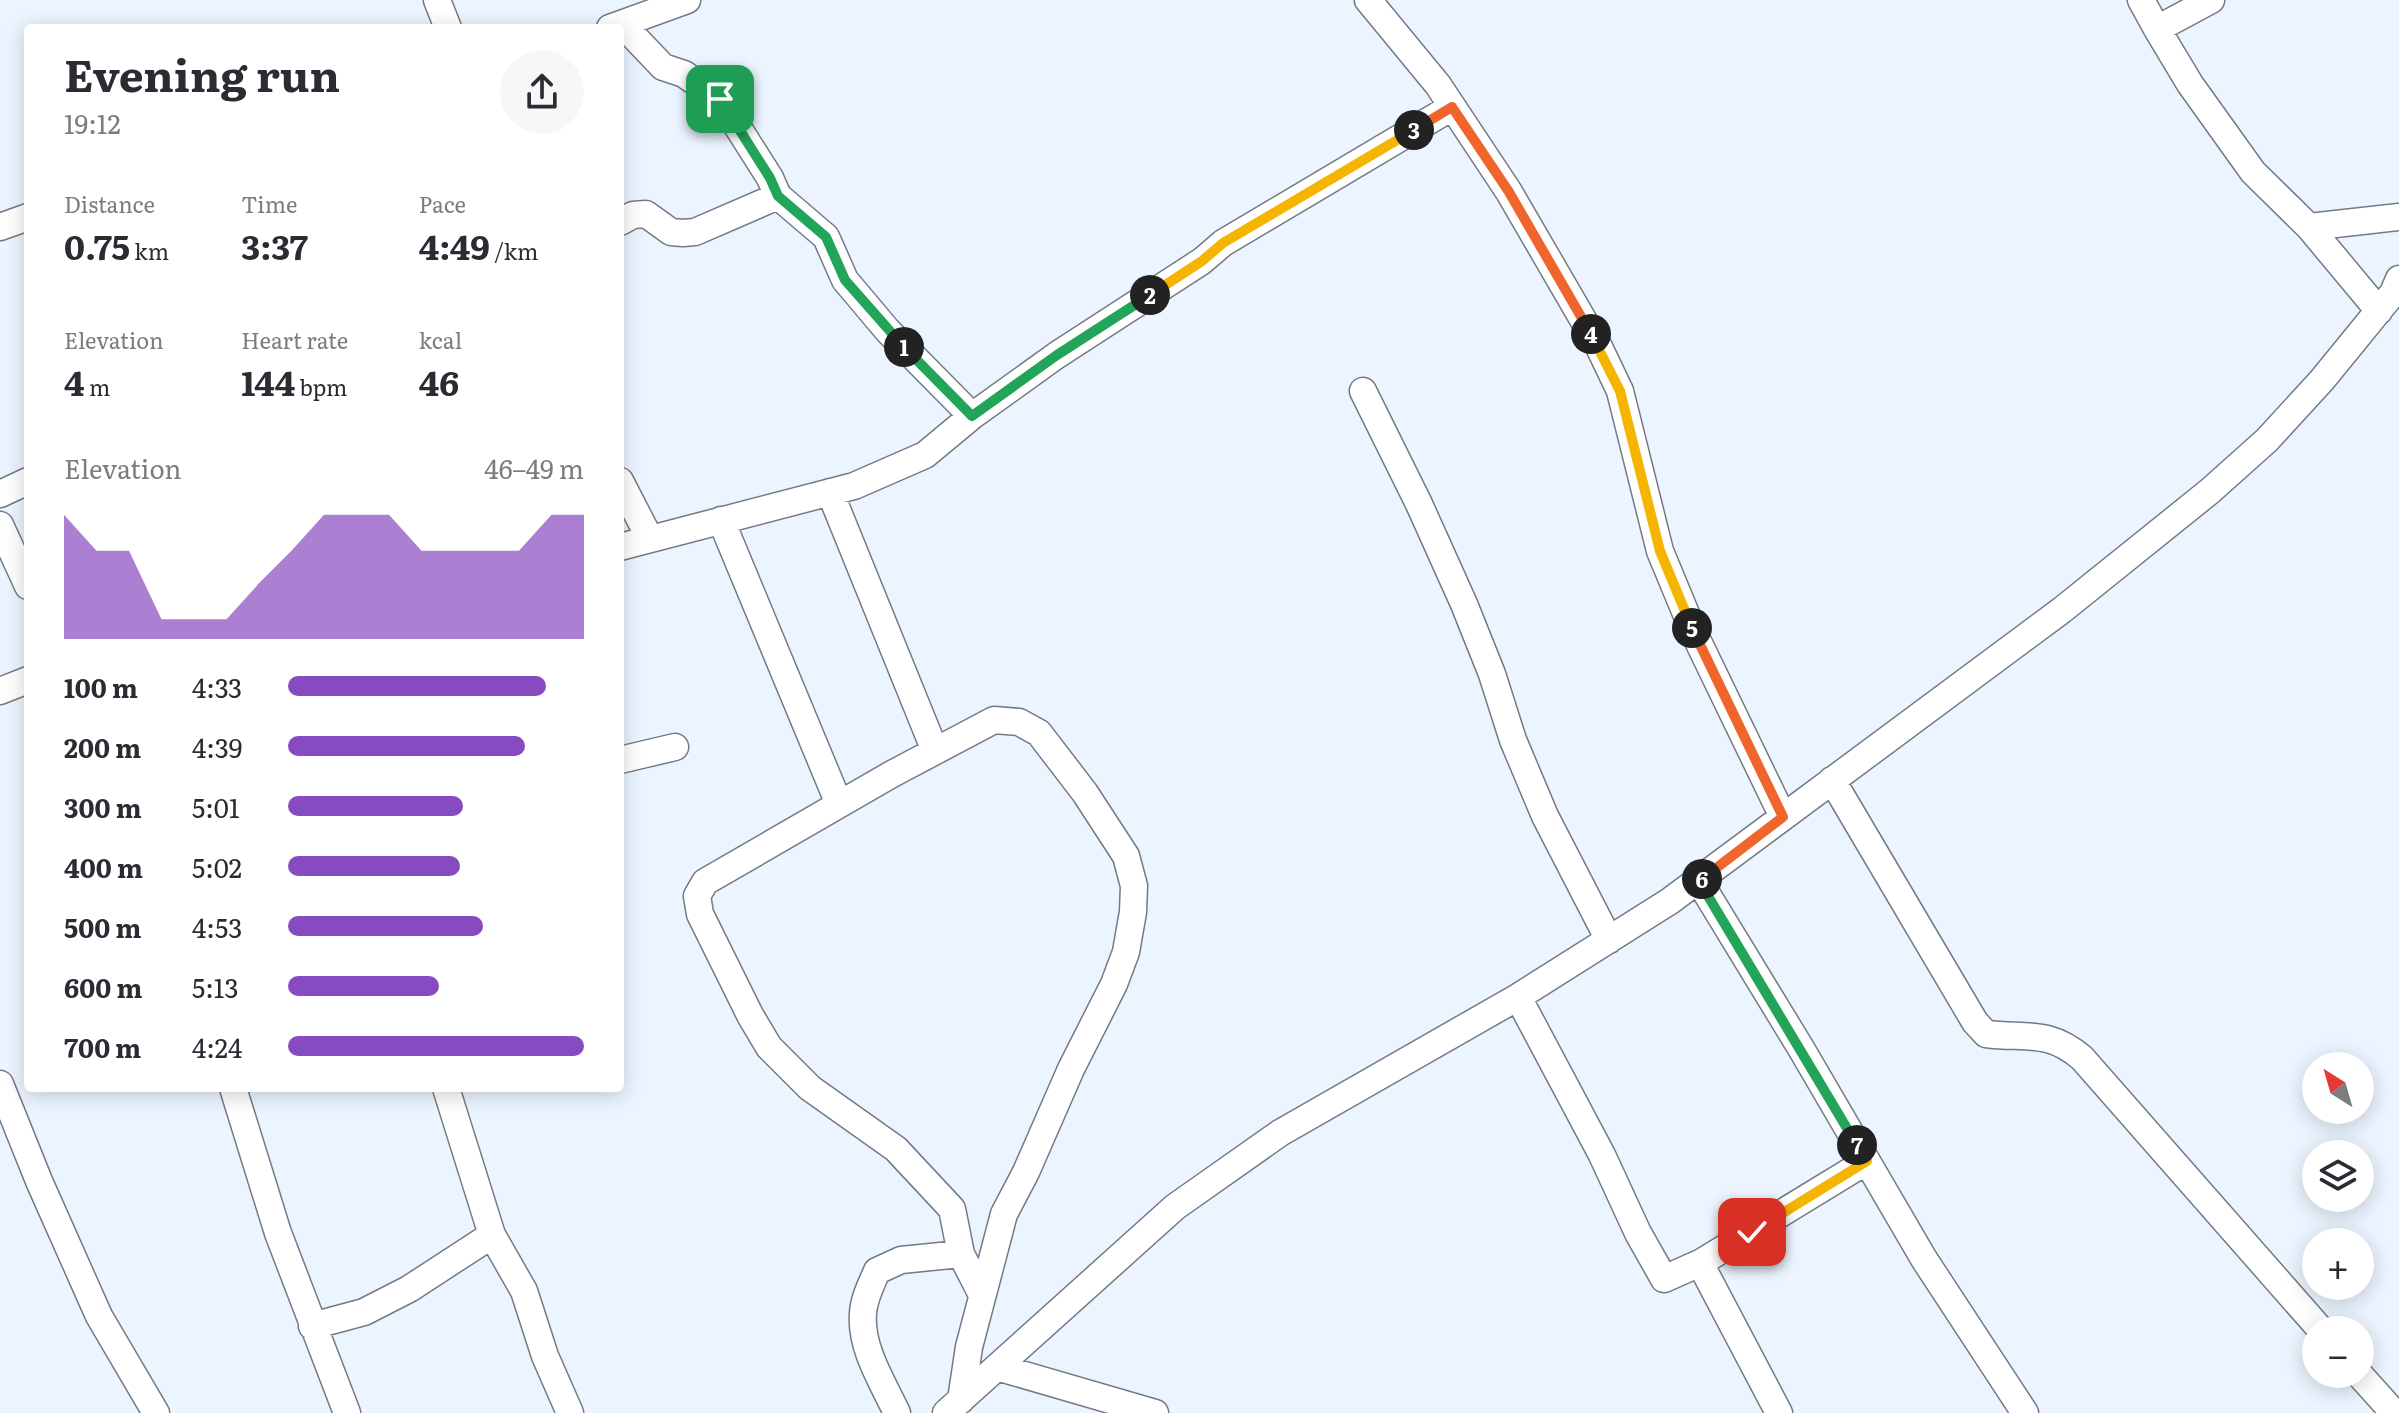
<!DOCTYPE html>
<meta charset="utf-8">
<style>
body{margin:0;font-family:Literata,serif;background:#f7f7f7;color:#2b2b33;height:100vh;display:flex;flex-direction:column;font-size:30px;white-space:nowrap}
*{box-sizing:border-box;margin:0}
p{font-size:26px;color:#7c7c81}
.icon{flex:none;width:44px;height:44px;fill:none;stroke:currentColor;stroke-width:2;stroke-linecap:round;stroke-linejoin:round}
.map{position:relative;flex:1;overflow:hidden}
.sheet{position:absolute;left:24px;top:24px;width:600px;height:1068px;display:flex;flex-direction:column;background:#fff;border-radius:8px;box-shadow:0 4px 20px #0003}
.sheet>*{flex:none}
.needle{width:52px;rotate:323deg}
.fabs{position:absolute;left:2302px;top:1052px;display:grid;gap:16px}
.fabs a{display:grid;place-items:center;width:72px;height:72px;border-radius:50%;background:#fff;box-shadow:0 4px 20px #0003;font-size:40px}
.pin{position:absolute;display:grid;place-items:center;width:68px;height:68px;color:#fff;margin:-34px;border-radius:16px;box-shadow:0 4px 12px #0006}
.km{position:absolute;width:40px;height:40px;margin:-20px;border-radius:50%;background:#222;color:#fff;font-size:22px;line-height:40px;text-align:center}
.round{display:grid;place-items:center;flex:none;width:84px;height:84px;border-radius:42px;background:#f7f7f7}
.headline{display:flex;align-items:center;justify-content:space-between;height:136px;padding:0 40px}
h1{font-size:44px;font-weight:700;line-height:60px}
.figures{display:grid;grid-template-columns:repeat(3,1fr);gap:12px;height:136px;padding:8px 40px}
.figures div{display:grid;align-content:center}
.figures b{font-size:34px;font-weight:700}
.figures small{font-size:22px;font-weight:400}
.figures p{font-size:22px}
.chart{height:224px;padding:16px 40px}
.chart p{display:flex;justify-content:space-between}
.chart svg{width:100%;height:144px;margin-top:8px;fill:#884ac0;opacity:.7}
ul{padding:0 40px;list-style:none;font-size:26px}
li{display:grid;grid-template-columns:128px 96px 1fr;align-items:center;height:60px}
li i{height:20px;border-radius:10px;background:#884ac0}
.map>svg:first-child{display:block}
</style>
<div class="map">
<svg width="2399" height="1413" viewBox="0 0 2399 1413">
<rect width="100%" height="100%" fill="#ecf5ff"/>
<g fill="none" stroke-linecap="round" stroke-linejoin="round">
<defs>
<path id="minor" d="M437,0l11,28
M1368,0l70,85 71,107 90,155 21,44 40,160 34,82 89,184
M2141,0l16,29
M2211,0l-54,29 33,55 63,88 56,55 70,84
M622,24l41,43 21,7 36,25 50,79 8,18 48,41 19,43 43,51 84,85
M610,28l77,-28
M620,222l13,-7 13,-1 25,18 12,1 12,-1 83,-36
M0,227l28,-10
M2309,227l90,-10
M1363,391l56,113 45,100 28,70 21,66 32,76 64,124
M620,481l30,58
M830,492l105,259
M0,494l28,-13
M721,520l118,284
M0,525l28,61
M620,547l234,-61 71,-31 47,-39 85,-61 145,-94 21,-18 229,-136
M0,691l28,-11
M620,760l55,-13
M1832,780l143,242 11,12c40,5 62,-5 96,24l239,272
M1699,881l103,169 122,209 101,154
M1518,997l84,158 36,78 26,46 36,-16 167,-102
M0,1084l39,97 60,135 57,97
M233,1088l45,145 69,180
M492,1235l32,56 21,65 25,57
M1700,1263l79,150
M312,1326l52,-14 45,-23 83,-54 -46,-147
M997,1367l158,46
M2359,1374l35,39
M961,1400l8,-53 35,-133 22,-42 45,-103 43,-85 12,-32 7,-40 1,-26 -8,-30 -41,-63 -46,-60 -20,-11 -25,-2 -102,54 -187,108 -8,14 3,18 50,101 19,32 41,41 86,61 56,60 9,45 21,41
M897,1413c-14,-30 -37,-65 -34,-100 1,-15 8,-28 14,-42l24,-11 60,-6
M946,1413l229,-206 105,-74 238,-136 152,-96 392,-291 148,-119 57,-51 55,-60 71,-87 6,-14"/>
</defs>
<!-- minor casing -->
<use href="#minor" stroke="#737a83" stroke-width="29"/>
<!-- minor -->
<use href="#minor" stroke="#fff" stroke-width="26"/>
</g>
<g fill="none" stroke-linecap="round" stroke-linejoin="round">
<defs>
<path id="split-1" d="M720,99l50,79 8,18 48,41 19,43 59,67"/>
<path id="split-2" d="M904,347l68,69 85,-61 93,-60"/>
<path id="split-3" d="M1150,295l52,-34 21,-18 191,-113"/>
<path id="split-4" d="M1414,130l38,-23 57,85 82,142"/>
<path id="split-5" d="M1591,334l29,57 40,160 32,77"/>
<path id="split-6" d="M1692,628l91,189 -81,62"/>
<path id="split-7" d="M1702,879l-3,2 158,264"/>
<path id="split-8" d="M1752,1232l115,-71 -10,-16"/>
</defs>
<!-- split-1 casing -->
<use href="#split-1" stroke="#fff" stroke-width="16"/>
<!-- split-2 casing -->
<use href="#split-2" stroke="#fff" stroke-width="16"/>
<!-- split-3 casing -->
<use href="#split-3" stroke="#fff" stroke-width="16"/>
<!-- split-4 casing -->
<use href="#split-4" stroke="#fff" stroke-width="16"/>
<!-- split-5 casing -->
<use href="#split-5" stroke="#fff" stroke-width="16"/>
<!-- split-6 casing -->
<use href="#split-6" stroke="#fff" stroke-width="16"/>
<!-- split-7 casing -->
<use href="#split-7" stroke="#fff" stroke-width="16"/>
<!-- split-8 casing -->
<use href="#split-8" stroke="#fff" stroke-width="16"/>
<!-- split-1 -->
<use href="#split-1" stroke="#22a559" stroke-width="10"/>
<!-- split-2 -->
<use href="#split-2" stroke="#22a559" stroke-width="10"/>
<!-- split-3 -->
<use href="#split-3" stroke="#f5b400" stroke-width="10"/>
<!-- split-4 -->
<use href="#split-4" stroke="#f0652b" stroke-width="10"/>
<!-- split-5 -->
<use href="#split-5" stroke="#f5b400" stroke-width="10"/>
<!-- split-6 -->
<use href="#split-6" stroke="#f0652b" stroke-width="10"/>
<!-- split-7 -->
<use href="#split-7" stroke="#22a559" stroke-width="10"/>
<!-- split-8 -->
<use href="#split-8" stroke="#f5b400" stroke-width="10"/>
</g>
</svg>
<div class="fabs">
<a><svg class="needle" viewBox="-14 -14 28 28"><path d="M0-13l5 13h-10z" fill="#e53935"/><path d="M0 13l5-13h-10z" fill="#7c7c81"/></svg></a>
<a><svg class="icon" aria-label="layers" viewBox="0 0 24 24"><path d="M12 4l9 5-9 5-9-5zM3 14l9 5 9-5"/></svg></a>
<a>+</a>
<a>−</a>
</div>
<div class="pin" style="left:720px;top:99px;background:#1e9e55"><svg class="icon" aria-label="arrive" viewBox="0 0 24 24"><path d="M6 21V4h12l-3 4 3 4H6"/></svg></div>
<div class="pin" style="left:1752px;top:1232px;background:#d93025"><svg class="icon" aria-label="check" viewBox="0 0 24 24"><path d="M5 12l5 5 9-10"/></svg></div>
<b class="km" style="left:904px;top:347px">1</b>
<b class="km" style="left:1150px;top:295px">2</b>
<b class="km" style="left:1414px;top:130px">3</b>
<b class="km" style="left:1591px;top:334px">4</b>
<b class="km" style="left:1692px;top:628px">5</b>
<b class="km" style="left:1702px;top:879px">6</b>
<b class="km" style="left:1857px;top:1145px">7</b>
<section class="sheet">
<div class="headline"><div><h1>Evening run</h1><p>19:12</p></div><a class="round"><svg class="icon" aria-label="share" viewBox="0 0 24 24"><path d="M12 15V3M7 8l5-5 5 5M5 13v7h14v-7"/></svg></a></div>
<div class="figures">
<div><p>Distance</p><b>0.75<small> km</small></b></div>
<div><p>Time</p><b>3:37</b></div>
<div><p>Pace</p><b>4:49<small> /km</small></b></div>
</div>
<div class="figures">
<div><p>Elevation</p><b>4<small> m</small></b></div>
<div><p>Heart rate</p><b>144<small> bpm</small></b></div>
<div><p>kcal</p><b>46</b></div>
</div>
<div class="chart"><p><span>Elevation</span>46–49 m</p>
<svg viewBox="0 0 160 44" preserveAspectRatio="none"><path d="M0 44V6L10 17L20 17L30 38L40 38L50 38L60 27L70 17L80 6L90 6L100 6L110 17L120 17L130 17L140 17L150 6L160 6V44z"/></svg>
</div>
<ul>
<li><b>100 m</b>4:33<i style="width:87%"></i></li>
<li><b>200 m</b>4:39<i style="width:80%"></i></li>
<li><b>300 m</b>5:01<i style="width:59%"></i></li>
<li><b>400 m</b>5:02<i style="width:58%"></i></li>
<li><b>500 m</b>4:53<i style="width:66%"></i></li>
<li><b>600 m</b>5:13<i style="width:51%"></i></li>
<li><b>700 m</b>4:24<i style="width:100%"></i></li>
</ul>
</section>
</div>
